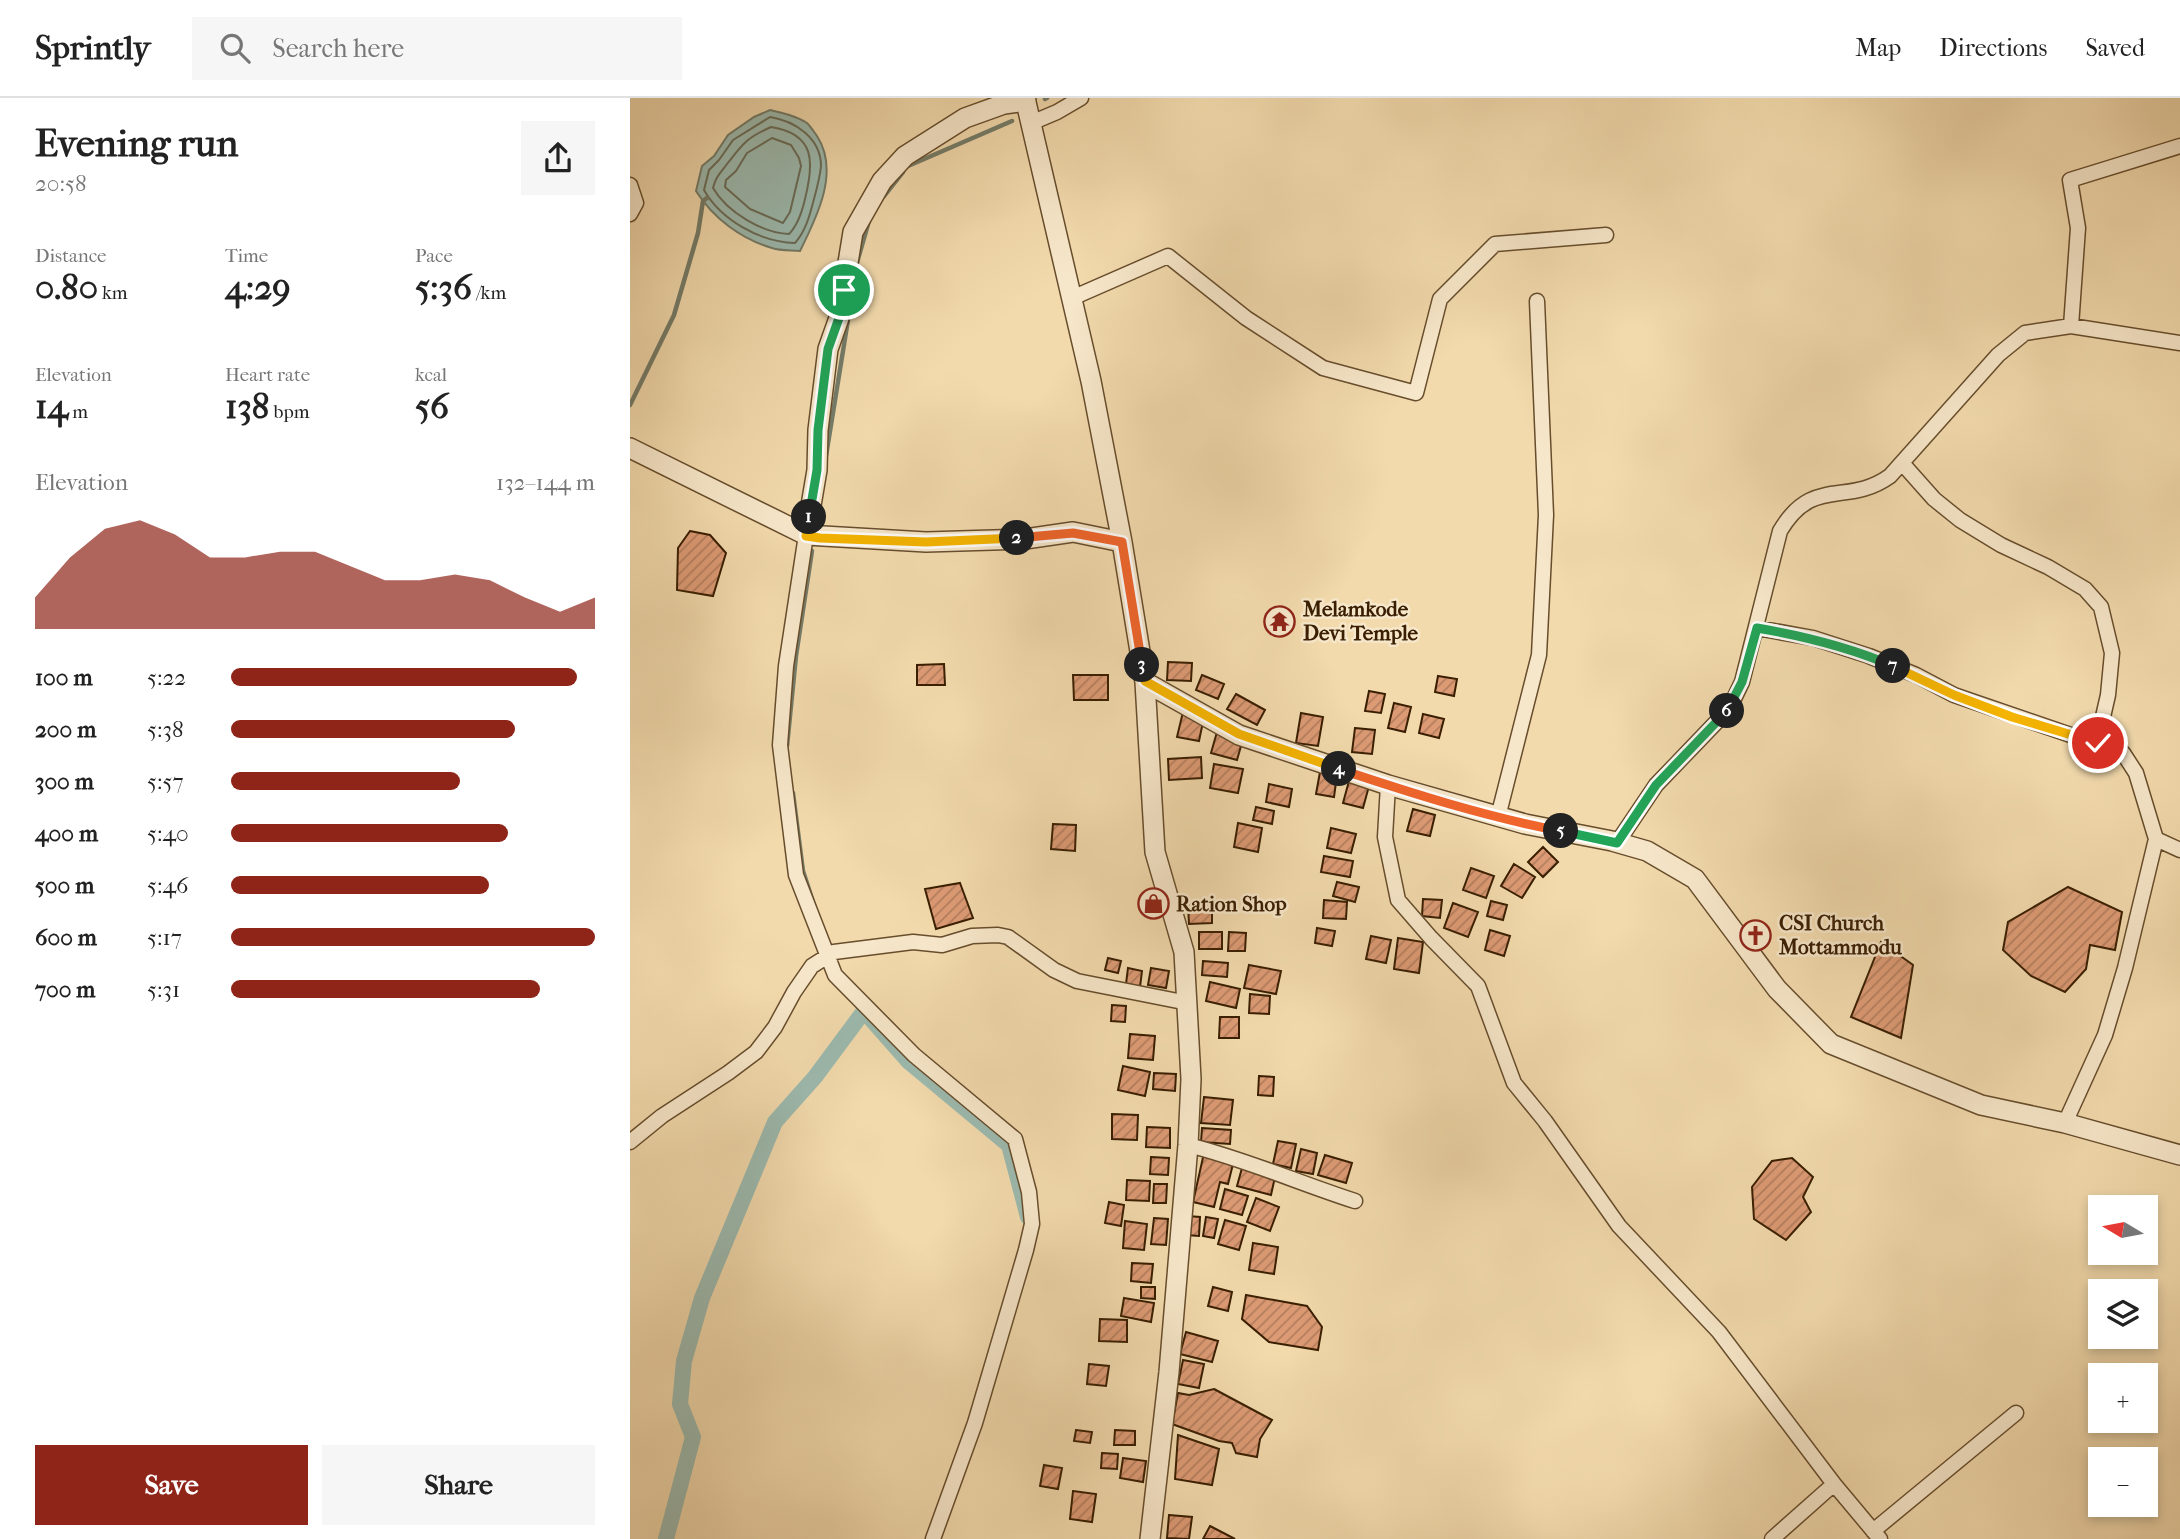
<!DOCTYPE html>
<meta charset="utf-8">
<style>
body{margin:0;font-family:"IM FELL French Canon",serif;background:#f6f6f6;color:#222;height:100vh;display:flex;flex-direction:column;font-size:26px;white-space:nowrap}
*{box-sizing:border-box;margin:0}
p{font-size:23px;color:#767676}
.icon{flex:none;width:38px;height:38px;fill:none;stroke:currentColor;stroke-width:2;stroke-linecap:round;stroke-linejoin:round}
.map{position:relative;flex:1;overflow:hidden}
.details{display:flex;flex-direction:column;background:#fff;width:630px}
.details>*{flex:none}
.needle{width:46px;rotate:280deg}
.tools{position:absolute;left:1458px;top:1097px;display:grid;gap:14px}
.tools a{display:grid;place-items:center;width:70px;height:70px;border-radius:0px;background:#fff;box-shadow:0 4px 10px #0003;font-size:35px}
.pin{position:absolute;display:grid;place-items:center;width:60px;height:60px;color:#fff;margin:-30px;border:4px solid #fff;border-radius:50%;box-shadow:0 2px 7px #0007}
.km{position:absolute;width:35px;height:35px;margin:-18px;border-radius:50%;background:#222;color:#fff;font-size:19px;line-height:35px;text-align:center}
.round{display:grid;place-items:center;flex:none;width:74px;height:74px;border-radius:0px;background:#f6f6f6}
.headline{display:flex;align-items:center;justify-content:space-between;height:119px;padding:0 35px}
h1{font-size:38px;font-weight:700;line-height:52px}
.stats{display:grid;grid-template-columns:repeat(3,1fr);gap:10px;height:119px;padding:7px 35px}
.stats div{display:grid;align-content:center}
.stats b{font-size:35px;font-weight:700}
.stats small{font-size:19px;font-weight:400}
.stats p{font-size:19px}
.chart{height:196px;padding:14px 35px}
.chart p{display:flex;justify-content:space-between}
.chart svg{width:100%;height:126px;margin-top:7px;fill:#8f2418;opacity:.7}
.button{display:flex;gap:14px;margin-top:auto;padding:14px 35px}
.button a{flex:1;height:80px;border-radius:0px;background:#8f2418;color:#fff;font-size:28px;font-weight:700;line-height:80px;text-align:center}
.button a+a{background:#f6f6f6;color:#222}
ul{padding:0 35px;list-style:none;font-size:23px}
li{display:grid;grid-template-columns:112px 84px 1fr;align-items:center;height:52px}
li i{height:18px;border-radius:9px;background:#8f2418}
header{display:flex;align-items:center;gap:42px;box-sizing:border-box;height:98px;padding:0 35px;background:#fff;border-bottom:2px solid #e0e0e0}
header strong{font-size:33px}
nav{display:flex;gap:38px;margin-inline-start:auto;font-size:24px}
.search{width:490px;height:63px;background:#f6f6f6;display:flex;align-items:center;gap:18px;box-sizing:border-box;padding:0 24px;border-radius:0px;color:#767676;font-size:26px}
main{display:flex;flex:1;min-height:0}
.map>svg:first-child{display:block}
</style>
<header>
<strong>Sprintly</strong>
<div class="search"><svg class="icon" aria-label="search" viewBox="0 0 24 24"><circle cx="10" cy="10" r="6"/><path d="M15 15l6 6"/></svg>Search here</div>
<nav><a>Map</a><a>Directions</a><a>Saved</a></nav>
</header>
<main>
<section class="details">
<div class="headline"><div><h1>Evening run</h1><p>20:58</p></div><a class="round"><svg class="icon" aria-label="share" viewBox="0 0 24 24"><path d="M12 15V3M7 8l5-5 5 5M5 13v7h14v-7"/></svg></a></div>
<div class="stats">
<div><p>Distance</p><b>0.80<small> km</small></b></div>
<div><p>Time</p><b>4:29</b></div>
<div><p>Pace</p><b>5:36<small> /km</small></b></div>
</div>
<div class="stats">
<div><p>Elevation</p><b>14<small> m</small></b></div>
<div><p>Heart rate</p><b>138<small> bpm</small></b></div>
<div><p>kcal</p><b>56</b></div>
</div>
<div class="chart"><p><span>Elevation</span>132–144 m</p>
<svg viewBox="0 0 160 44" preserveAspectRatio="none"><path d="M0 44V33L10 19L20 9L30 6L40 11L50 19L60 19L70 17L80 17L90 22L100 27L110 27L120 25L130 27L140 33L150 38L160 33V44z"/></svg>
</div>
<ul>
<li><b>100 m</b>5:22<i style="width:95%"></i></li>
<li><b>200 m</b>5:38<i style="width:78%"></i></li>
<li><b>300 m</b>5:57<i style="width:63%"></i></li>
<li><b>400 m</b>5:40<i style="width:76%"></i></li>
<li><b>500 m</b>5:46<i style="width:71%"></i></li>
<li><b>600 m</b>5:17<i style="width:100%"></i></li>
<li><b>700 m</b>5:31<i style="width:85%"></i></li>
</ul>
<div class="button"><a>Save</a><a>Share</a></div>
</section>
<div class="map">
<svg width="1550" height="1441" viewBox="0 0 1550 1441">
<defs>
<pattern id="building-hatch" width="6" height="6" patternUnits="userSpaceOnUse" patternTransform="scale(1.75)"><rect width="6" height="6" fill="#dd9b75"/><path d="M-1 1l2-2M0 6l6-6M5 7l2-2" fill="none" stroke="#b47e5e"/></pattern>
</defs>
<rect width="100%" height="100%" fill="#f2daad"/>
<filter id="stains"><feTurbulence type="fractalNoise" baseFrequency=".00286" numOctaves="4"/><feColorMatrix values="0 0 0 0 .2 0 0 0 0 .09 0 0 0 0 .02 0 0 0 .5 -.17"/></filter>
<radialGradient id="worn" r=".72"><stop offset=".6" stop-color="#630" stop-opacity="0"/><stop offset="1" stop-color="#630" stop-opacity=".3"/></radialGradient>
<!-- water -->
<path fill="#9cbaaf" stroke="#747c69" stroke-width="2" d="M140,12c13,3 26,6 37,13 4,4 7,9 10,13 23,35 0,81 -17,115 -9,-1 -19,0 -28,-3 -31,-9 -59,-30 -76,-57l6,-25 12,-10 14,-21 26,-18z"/>
<g fill="none" stroke-linecap="round" stroke-linejoin="round">
<!-- shore -->
<path stroke="#6a6c58" stroke-width="2" d="M140,19c25,4 51,21 51,49 -1,11 -4,22 -7,33 -4,15 -8,32 -19,44 -35,-1 -74,-23 -91,-53l5,-20 10,-10 14,-20z
M141,29c45,7 43,36 34,72 -3,13 -7,26 -16,35 -27,-1 -62,-22 -76,-46 3,-12 7,-14 14,-24 16,-20 19,-26 44,-37z
M142,40l19,7 8,13 2,8 -11,46 -7,11 -33,-14 -25,-22 1,-7 10,-9 11,-18z"/>
<!-- stream -->
<path stroke="#747c69" stroke-width="4.5" d="M415,1l2,-1
M278,68l104,-45
M254,98l19,-24
M226,168l13,-45
M0,307l44,-90 24,-82 5,-32 4,-3
M196,358l22,-136
M157,648l9,-90 16,-105
M163,695l10,78 12,37"/>
<!-- canal -->
<path stroke="#9cbaaf" stroke-width="16" d="M36,1441l27,-102 -13,-33 4,-43 18,-63 73,-176 40,-45 49,-66 44,50 101,84 19,72"/>
</g>
<!-- building -->
<path fill="url(#building-hatch)" stroke="#391e01" stroke-width="2" d="M60,433l20,4 16,18 -13,43 -36,-6 1,-42z
M538,564l24,1 -1,18 -24,-1z
M314,566l1,21h-28v-20z
M443,577h35v25h-34z
M572,577l22,9 -6,15 -22,-9z
M808,578l19,3 -3,17 -19,-4z
M739,593l16,3 -4,19 -16,-2z
M606,596l29,16 -8,15 -30,-16z
M764,605l17,4 -6,25 -17,-4z
M553,614l21,5 -5,24 -22,-4z
M671,615l22,4 -5,29 -22,-3z
M793,616l21,5 -5,19 -20,-5z
M725,630l20,2 -3,24 -20,-2z
M587,634l26,7 -6,21 -26,-7z
M571,659l1,21 -33,2 -1,-21z
M584,666l29,5 -5,24 -28,-5z
M690,674l17,3 -3,22 -18,-3z
M719,683l20,5 -6,22 -20,-5z
M639,686l23,5 -3,18 -23,-5z
M626,709l18,4 -2,13 -19,-4z
M783,711l22,6 -5,21 -23,-5z
M608,725l24,5 -4,24 -24,-5z
M423,726l23,1 -1,26 -24,-2z
M701,730l25,6 -5,19 -24,-5z
M913,749l15,15 -15,15 -15,-15z
M694,758l29,5 -3,16 -29,-5z
M884,766l21,13 -13,21 -21,-12z
M841,770l23,8 -8,22 -23,-8z
M707,784l22,5 -4,15 -22,-6z
M330,785l13,35 -37,11 -11,-40z
M1438,789l54,25 -7,38 -25,-5 -4,24 -21,23 -34,-16 -28,-26 5,-28z
M793,801l19,1 -2,18 -18,-2z
M694,802l23,2 -1,17 -23,-1z
M861,803l16,4 -4,15 -16,-4z
M823,805l25,9 -10,25 -24,-9z
M582,806v19l-23,1 -1,-19z
M687,830l18,3 -3,15 -17,-3z
M860,832l20,6 -6,20 -19,-6z
M569,834h23v17h-23z
M599,834l17,1 -1,18h-17z
M741,838l20,4 -5,23 -20,-4z
M768,840l25,4 -4,31 -25,-4z
M1251,844l32,23 -12,73 -50,-21z
M478,860l13,3 -3,12 -13,-3z
M573,863l25,2 -1,14 -25,-2z
M619,867l32,6 -5,23 -32,-6z
M498,870l14,3 -2,16 -14,-3z
M521,870l18,3 -3,17 -18,-3z
M580,884l30,7 -4,19 -30,-7z
M620,896l20,2 -1,18 -20,-1z
M482,907l14,1 -1,16 -14,-1z
M590,919h19v21h-20z
M500,936l25,2 -2,24 -25,-2z
M493,968l27,6 -5,24 -27,-6z
M524,975l22,1 -1,17 -22,-2z
M629,978l15,1 -1,19 -15,-1z
M574,999l29,3 -3,25 -29,-2z
M482,1016l26,1 -1,25 -25,-1z
M517,1029l23,1v20l-24,-1z
M572,1030l29,2 -1,14 -29,-2z
M648,1043l18,3 -5,24 -18,-4z
M671,1051l16,4 -4,21 -17,-3z
M574,1055l30,7 -6,24 -8,-2 -6,25 -21,-5z
M695,1057l27,8 -6,20 -28,-8z
M521,1059l18,1 -1,17 -18,-1z
M1162,1060l21,19 -10,20 8,15 -25,28 -32,-21 -2,-32 20,-26z
M612,1070l33,9 -4,18 -34,-9z
M497,1082l23,1 -1,20 -23,-1z
M524,1086h13l-1,19h-13z
M595,1091l23,7 -6,19 -22,-6z
M626,1100l23,9 -9,24 -23,-9z
M479,1104l15,3 -3,21 -16,-3z
M557,1118l13,1 -1,19 -13,-1z
M576,1119l12,2 -4,19 -11,-2z
M524,1120l14,1 -2,26 -15,-1z
M595,1122l21,6 -7,24 -21,-6z
M495,1123l22,3 -3,26 -21,-2z
M623,1145l25,4 -4,27 -25,-4z
M502,1165l21,1 -2,19 -20,-2z
M511,1189h14v12l-14,-1z
M583,1189l19,5 -4,19 -20,-5z
M616,1197l61,11 15,21 -4,23 -49,-8 -27,-23z
M494,1200l30,5 -3,19 -30,-6z
M470,1221l27,1v22l-28,-1z
M556,1234l32,9 -6,21 -32,-8z
M553,1262l21,4 -5,24 -21,-4z
M459,1266l20,2 -3,20 -19,-2z
M584,1291l58,31 -12,19 -3,18 -21,-4 -4,-10 -13,-2 -47,-17 6,-31 11,2z
M446,1332l16,2 -2,11 -16,-2z
M485,1332l20,1v14h-21z
M548,1337l41,14 -7,36 -37,-6z
M472,1355l16,1 -1,15 -16,-1z
M493,1360l23,3 -3,21 -23,-4z
M414,1367l18,3 -4,21 -18,-3z
M443,1393l23,3 -4,28 -22,-3z
M539,1417l23,2 -3,22 -22,-1z
M580,1428l25,13h-32z"/>
<g fill="none" stroke-linecap="round" stroke-linejoin="round">
<defs>
<path id="minor" d="M401,25l26,-11 24,-14
M0,87l6,18 -6,11
M442,200l96,-42 78,62 77,50 93,25 24,-94 55,-55 111,-9
M1441,228l7,-98 -8,-48 110,-34
M1272,365l32,36 26,21 41,25 47,22 37,22 16,18 11,46 -4,42 -11,48
M176,437l-20,131 -6,79 16,130 39,100 79,80 101,84 14,53 3,32 -6,26 -51,173 -42,116
M1127,530l56,10 56,18 47,19 38,20 169,58 13,20 20,66
M758,687l-3,52 13,63 33,38 47,48 36,97 31,38 74,105 100,106 115,152 -62,55
M868,719l41,-162 7,-140 -9,-214
M987,745l39,-58 73,-76 13,-27 38,-151c33,-56 67,-24 110,-55l108,-121 27,-22 46,-7 109,17
M1435,1025l40,-88 20,-67 31,-129 24,11
M0,1044l32,-26 66,-43 28,-21 19,-25 19,-35 18,-26 22,-14 79,-10 29,3 30,-9 26,-1 10,2 46,33 23,11 111,22
M558,1047c57,14 111,38 167,56
M1204,1386l46,55
M1243,1433l143,-118"/>
<path id="tertiary" d="M395,0l66,283 31,161 23,140 10,170 29,100 7,127 -3,66 -19,227 -19,167
M0,350l176,87 120,7 99,-3 48,-7 49,10
M176,437l11,-65 1,-40 10,-81 11,-31 14,-86 29,-51 23,-25 60,-38 39,-14 22,-3
M515,584l94,53 149,50 137,39 87,17 35,10 48,28 82,110 54,55 150,61 84,18 115,32"/>
</defs>
<!-- minor casing -->
<use href="#minor" stroke="#674d2c" stroke-width="17"/>
<!-- tertiary casing -->
<use href="#tertiary" stroke="#674d2c" stroke-width="22"/>
<!-- minor -->
<use href="#minor" stroke="#f7e7ca" stroke-width="14"/>
<!-- tertiary -->
<use href="#tertiary" stroke="#f7e7ca" stroke-width="19"/>
</g>
<g fill="none" stroke-linecap="round" stroke-linejoin="round">
<defs>
<path id="split-1" d="M179,419l8,-47 1,-40 10,-81 11,-31 5,-28"/>
<path id="split-2" d="M179,419l-3,19 14,2 106,4 91,-4"/>
<path id="split-3" d="M387,440l56,-5 49,9 20,123"/>
<path id="split-4" d="M512,567l3,16 94,53 100,35"/>
<path id="split-5" d="M709,671c72,24 147,48 222,62"/>
<path id="split-6" d="M931,733l56,12 39,-58 71,-74"/>
<path id="split-7" d="M1097,613l15,-29 15,-54c47,8 92,19 136,38"/>
<path id="split-8" d="M1263,568l61,29 58,22 86,26"/>
</defs>
<!-- split-1 casing -->
<use href="#split-1" stroke="#fff" stroke-width="14"/>
<!-- split-2 casing -->
<use href="#split-2" stroke="#fff" stroke-width="14"/>
<!-- split-3 casing -->
<use href="#split-3" stroke="#fff" stroke-width="14"/>
<!-- split-4 casing -->
<use href="#split-4" stroke="#fff" stroke-width="14"/>
<!-- split-5 casing -->
<use href="#split-5" stroke="#fff" stroke-width="14"/>
<!-- split-6 casing -->
<use href="#split-6" stroke="#fff" stroke-width="14"/>
<!-- split-7 casing -->
<use href="#split-7" stroke="#fff" stroke-width="14"/>
<!-- split-8 casing -->
<use href="#split-8" stroke="#fff" stroke-width="14"/>
<!-- split-1 -->
<use href="#split-1" stroke="#22a559" stroke-width="9"/>
<!-- split-2 -->
<use href="#split-2" stroke="#f5b400" stroke-width="9"/>
<!-- split-3 -->
<use href="#split-3" stroke="#f0652b" stroke-width="9"/>
<!-- split-4 -->
<use href="#split-4" stroke="#f5b400" stroke-width="9"/>
<!-- split-5 -->
<use href="#split-5" stroke="#f0652b" stroke-width="9"/>
<!-- split-6 -->
<use href="#split-6" stroke="#22a559" stroke-width="9"/>
<!-- split-7 -->
<use href="#split-7" stroke="#22a559" stroke-width="9"/>
<!-- split-8 -->
<use href="#split-8" stroke="#f5b400" stroke-width="9"/>
</g>
<!-- icons -->
<defs>
<symbol id="temple-ring" viewBox="-11 -11 22 22"><circle r="9.5" fill="#f7e7ca" stroke="#8f2418" stroke-width="1.5"/><path d="M0-6L5-2H3V0L6.5 2.5H4V6H1.5V3h-3V6H-4V2.5H-6.5L-3 0V-2H-5Z" fill="#8f2418"/></symbol>
<symbol id="shop-ring" viewBox="-11 -11 22 22"><circle r="9.5" fill="#f7e7ca" stroke="#8f2418" stroke-width="1.5"/><path d="M-5-2.5h2.3a2.7 3.5 0 0 1 5.4 0H5L5.5 6h-11ZM-1.5-2.5h3a1.5 2.3 0 0 0-3 0Z" fill="#8f2418"/></symbol>
<symbol id="church-ring" viewBox="-11 -11 22 22"><circle r="9.5" fill="#f7e7ca" stroke="#8f2418" stroke-width="1.5"/><path d="M-1.2-6h2.4v3.5h3.3v2.4h-3.3V6h-2.4V-.1h-3.3v-2.4h3.3Z" fill="#8f2418"/></symbol>
</defs>
<g fill-rule="evenodd">
<use href="#temple-ring" x="632" y="506" width="35" height="35"/>
<use href="#shop-ring" x="506" y="788" width="35" height="35"/>
<use href="#church-ring" x="1108" y="820" width="35" height="35"/>
</g>
<g text-anchor="middle" dominant-baseline="central" stroke-width="5" stroke-linejoin="round" paint-order="stroke">
<!-- poi labels -->
<g font-size="21" font-weight="bold" fill="#391e01" stroke="#f7e7ca" text-anchor="start">
<text x="673" y="511">Melamkode<tspan x="673" dy="24">Devi Temple</tspan></text>
<text x="546" y="806">Ration Shop</text>
<text x="1149" y="825">CSI Church<tspan x="1149" dy="24">Mottammodu</tspan></text>
</g>
</g>
<rect width="100%" height="100%" filter="url(#stains)"/>
<rect width="100%" height="100%" fill="url(#worn)"/>
</svg>
<div class="tools">
<a><svg class="needle" viewBox="-14 -14 28 28"><path d="M0-13l5 13h-10z" fill="#e53935"/><path d="M0 13l5-13h-10z" fill="#767676"/></svg></a>
<a><svg class="icon" aria-label="layers" viewBox="0 0 24 24"><path d="M12 4l9 5-9 5-9-5zM3 14l9 5 9-5"/></svg></a>
<a>+</a>
<a>−</a>
</div>
<div class="pin" style="left:214px;top:192px;background:#1e9e55"><svg class="icon" aria-label="arrive" viewBox="0 0 24 24"><path d="M6 21V4h12l-3 4 3 4H6"/></svg></div>
<div class="pin" style="left:1468px;top:645px;background:#d93025"><svg class="icon" aria-label="check" viewBox="0 0 24 24"><path d="M5 12l5 5 9-10"/></svg></div>
<b class="km" style="left:179px;top:419px">1</b>
<b class="km" style="left:387px;top:440px">2</b>
<b class="km" style="left:512px;top:567px">3</b>
<b class="km" style="left:709px;top:671px">4</b>
<b class="km" style="left:931px;top:733px">5</b>
<b class="km" style="left:1097px;top:613px">6</b>
<b class="km" style="left:1263px;top:568px">7</b>
</div>
</main>
